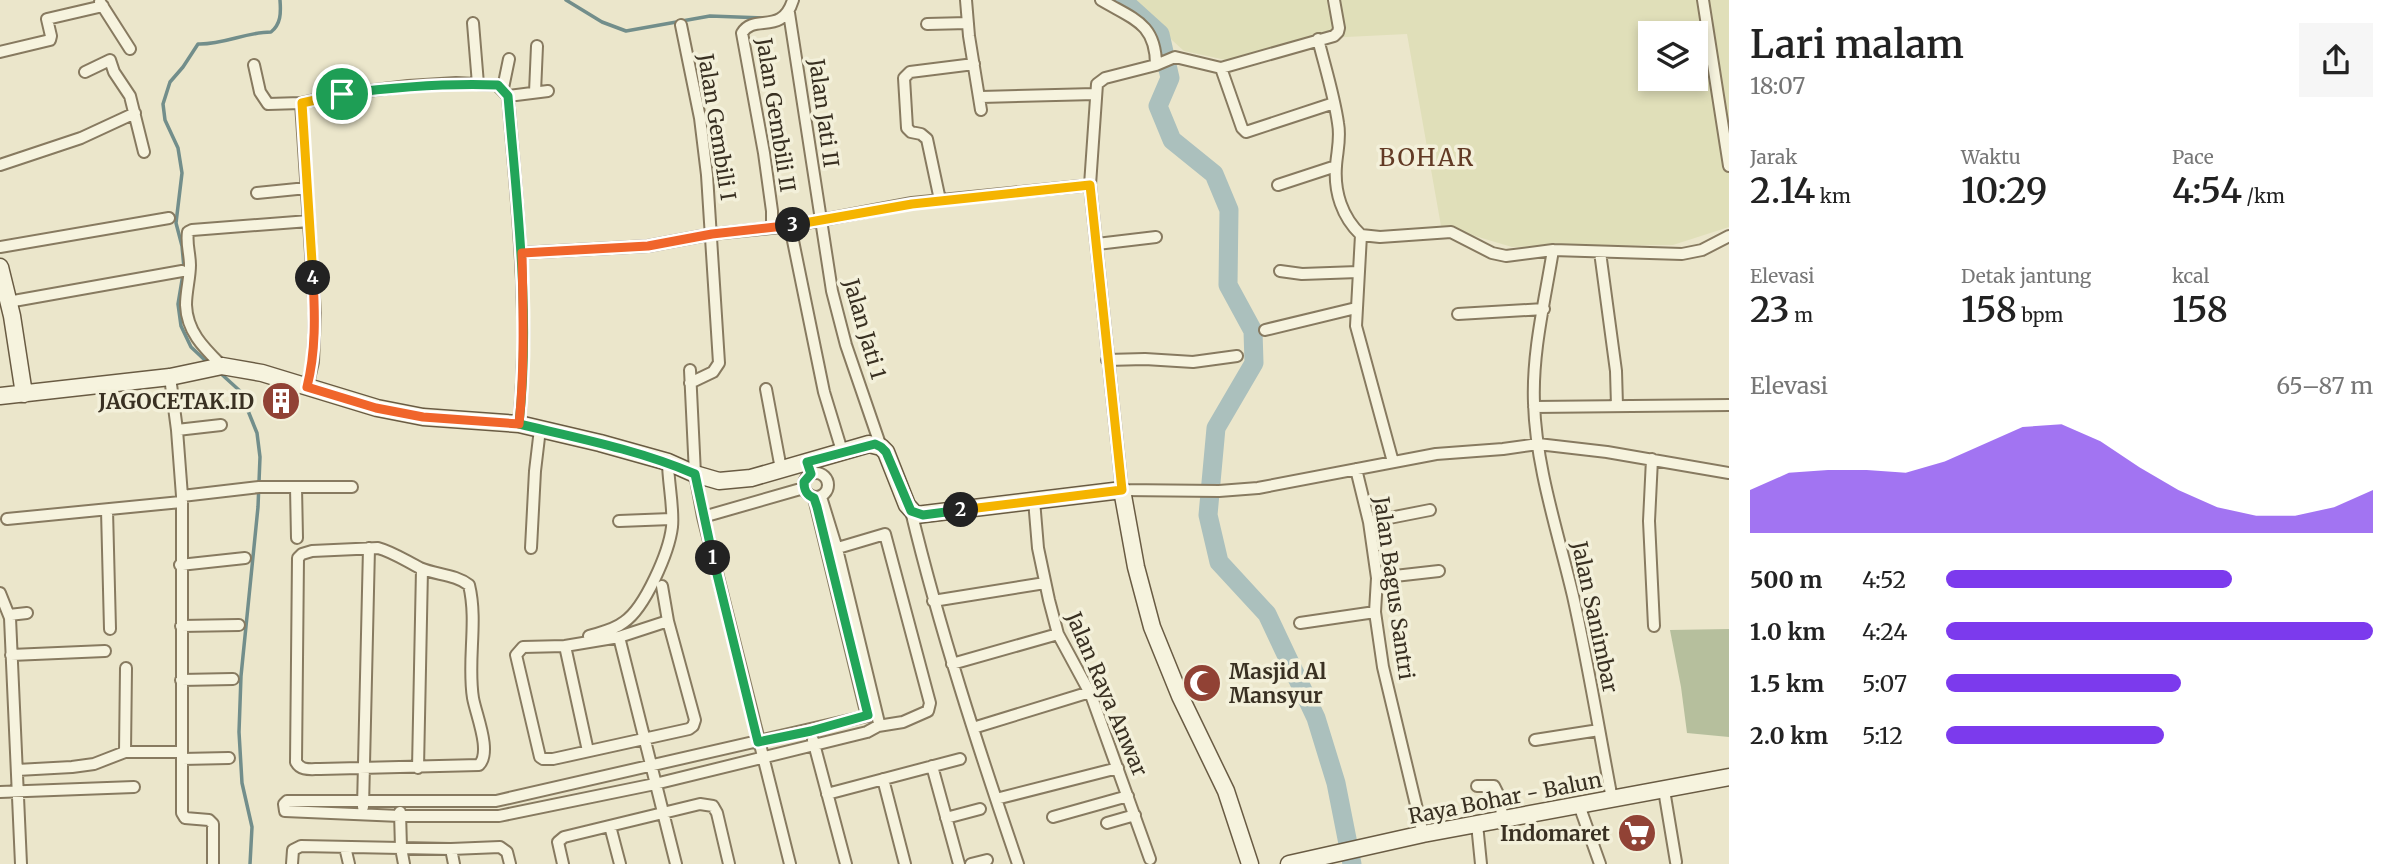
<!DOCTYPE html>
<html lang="id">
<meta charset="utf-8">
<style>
body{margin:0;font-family:Merriweather,serif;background:#f6f6f6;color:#222;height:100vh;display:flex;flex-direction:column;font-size:26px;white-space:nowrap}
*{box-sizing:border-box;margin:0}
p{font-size:23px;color:#767676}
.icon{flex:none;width:38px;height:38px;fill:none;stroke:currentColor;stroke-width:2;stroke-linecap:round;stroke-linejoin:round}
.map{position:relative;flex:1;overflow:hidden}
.side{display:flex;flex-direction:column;background:#fff;width:665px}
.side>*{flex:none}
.buttons{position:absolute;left:1638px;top:21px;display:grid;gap:14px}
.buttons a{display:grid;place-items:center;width:70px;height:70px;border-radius:0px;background:#fff;box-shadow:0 4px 10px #0003;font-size:35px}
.pin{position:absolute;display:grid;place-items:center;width:60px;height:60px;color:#fff;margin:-30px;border:4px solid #fff;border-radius:50%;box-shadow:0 2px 7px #0007}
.km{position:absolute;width:35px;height:35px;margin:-18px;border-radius:50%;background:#222;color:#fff;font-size:19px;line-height:35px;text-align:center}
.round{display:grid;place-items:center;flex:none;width:74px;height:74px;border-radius:0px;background:#f6f6f6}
.headline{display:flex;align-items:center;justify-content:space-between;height:119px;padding:0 21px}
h1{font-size:38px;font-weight:600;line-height:52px}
.metrics{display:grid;grid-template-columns:repeat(3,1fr);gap:10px;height:119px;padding:7px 21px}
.metrics div{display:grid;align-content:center}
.metrics b{font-size:35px;font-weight:600}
.metrics small{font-size:19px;font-weight:400}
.metrics p{font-size:19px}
.chart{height:196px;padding:14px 21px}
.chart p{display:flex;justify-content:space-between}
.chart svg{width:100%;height:126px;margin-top:7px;fill:#7c3aed;opacity:.7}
ul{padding:0 21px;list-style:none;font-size:23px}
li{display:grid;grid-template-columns:112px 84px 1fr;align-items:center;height:52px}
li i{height:18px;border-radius:9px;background:#7c3aed}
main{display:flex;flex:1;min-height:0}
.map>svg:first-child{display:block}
</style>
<main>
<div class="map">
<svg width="1729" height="864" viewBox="0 0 1729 864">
<rect width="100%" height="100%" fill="#ebe6cb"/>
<!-- farmland -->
<path fill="#e0dfb9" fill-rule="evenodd" d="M1128,0h601v227l-56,18 -161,2 -71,-21 -34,-192 -81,4 -100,22 -42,-9zM1650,33h46v46h-46z"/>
<!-- cemetery -->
<path fill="#b6bf9d" d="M1729,629v108l-42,-4 -6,-46 -11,-57z"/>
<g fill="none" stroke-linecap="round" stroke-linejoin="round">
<!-- stream -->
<path stroke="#728e8b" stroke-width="3.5" d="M566,0l36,22 24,9 84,-15 55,2
M209,364l-18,-17 -10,-21 -3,-22 6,-36 -2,-22 -6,-23 6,-50 -4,-25 -13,-28 -2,-16 7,-22 13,-15 15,-23c25,1 48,-12 73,-12 10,-8 10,-19 9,-32
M218,371l22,20 17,42 3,24 -2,50 -17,169 -2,56 3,51 10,44 -2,37"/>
<!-- river -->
<path stroke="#abc0bd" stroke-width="19" d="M1119,0l10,6 31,28 10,44 -12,28 14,34 42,34 15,36 -1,75 25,46 1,32 -38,65 -8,87 11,47 48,52 49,104 20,65 16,81"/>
<defs>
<path id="street" d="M966,0l3,36 12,74
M1101,0c32,19 55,23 55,65
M1334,0l5,28 -1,4 -4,4 -113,32 -46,-11 -19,8 -51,13 -8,6 -7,101 32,305 97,1 39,-3 178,-34 67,-5 35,-5 69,8 122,21
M1703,0l26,166
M100,2l30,47
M789,13l43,278 14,54 35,102
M473,23l5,61
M927,24l41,-1
M681,25l19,93 7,57 12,188 -6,9 -23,11
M1318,39c7,28 16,56 20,84 3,16 -1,28 -2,43 -2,26 6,51 25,69l19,2 71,-5 41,21 14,3 47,-6 129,4 20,-4 27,-14
M0,52l50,-12 1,-4 -4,-17 56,-13
M254,65l6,27 8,12 33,-1 41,-9 66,-8 48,-3 41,2 11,11c9,109 22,218 11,328
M1221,68l21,60 4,4 88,-29
M85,72l25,-12 4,12 16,24 14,56
M503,88l6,-29
M535,92l2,-46
M508,96l40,-5
M981,97l114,-3
M301,103l14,210 -2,49 -6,25
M0,165l81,-27 54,-25
M1278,185l58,-19
M257,193l50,-5
M940,200l-13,-61 -6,-5 -10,-2 -4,-4 -3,-50 6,-6 64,-8
M790,226l34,166 18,59
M772,228v-17l-8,-58 -22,-120c12,-20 40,3 51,-33
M1361,235l-5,91 37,136
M1097,244l59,-7
M0,247l169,-29
M1553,250c-8,50 -21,102 -19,153 2,65 24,129 39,193 15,67 26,135 39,203
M1600,252l16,119 1,35
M521,253l127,-7 64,-12 78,-8 122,-23 178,-18
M1280,271l22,3 56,-2
M8,302l174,-31
M1458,314l86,-5
M1265,330l91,-22
M1107,360l38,-1 48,3 44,-6
M222,366c-18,-18 -35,-34 -36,-61 0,-14 4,-27 4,-40 0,-11 -4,-22 -2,-33l4,-2 117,-9
M690,370l5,104 8,43 87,347
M170,377l7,53 5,66v317l3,5 24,2 4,4v40
M766,389l15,80
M1534,407l195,-2
M177,430l44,-5
M1652,459l-3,62 5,105
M1356,469l13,53 8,56 -2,34 8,55 40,167
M804 485a12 12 0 1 1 24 0a12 12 0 1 1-24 0Z
M296,487l1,51
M182,496l77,-9h93
M814,498l53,218 -371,85h-209l-3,3 1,7 115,5h99l156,-32 212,-52 11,-6 1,-3 -42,-174 -16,-52
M1034,500l4,48 11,52 9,34 33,61 59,164
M107,510l3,119
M911,511c29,120 67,236 107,353
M703,517l101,-29
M7,519l174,-17
M619,521l52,-2
M1369,522l61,-12
M378,548c15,4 28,13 42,20 16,7 35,6 49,17 9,37 -2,76 4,113 3,17 19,54 6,67l-159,4c-10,0 -19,2 -24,-7l2,-204 4,-4 10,-3z
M531,548l4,-77 5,-42
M831,550l54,-16 45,169 -2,8 -25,11 -25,4
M180,565l65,-7
M1377,578l62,-7
M662,586l6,35 27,99 -2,6 -4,3 -136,30h-10l-3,-2 -24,-102 7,-8 42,-1 54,-9 49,-16
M0,593l10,25 11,246
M933,601l112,-18
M9,615l18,-2
M1300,623l75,-11
M181,626l58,-1
M589,636c13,-4 25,-6 35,-14 21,-14 45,-70 48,-95 2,-19 -4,-45 -4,-65
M619,637l57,227
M565,646l23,105
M11,655l94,-4
M952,664l106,-30
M181,680l52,-1
M973,728l117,-36
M813,740l33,124
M1535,740l64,-10
M125,752l1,-84
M182,759l47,-1
M932,766l27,98
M418,768l4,-199
M17,770l55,-3 22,-3 31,-12h56
M883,779l22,85
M1477,786h17l5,10 4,24
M1664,790l12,72
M0,792l134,-5
M827,794l133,-35
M996,799l122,-31
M1579,805l21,59
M363,807l6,-259
M400,812l1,36 3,16
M1053,817l75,-21
M946,818l34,-9
M1107,823l28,-8
M1477,824l4,40
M610,826l10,38
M345,847l4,17
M451,849l3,15
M292,864l1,-14 8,-4 150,3 49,-2 7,5 3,12
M563,864l-5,-22 6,-5 136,-33 13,2 4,7 12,51
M971,864l16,-4"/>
<path id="secondary" d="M0,267l12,49 12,78
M0,396l170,-19 52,-11 40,7 115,35 46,9 96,7 81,19 68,19 27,12 24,7 32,-3 118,-34 12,3 5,5 21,53 9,10 206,-25 14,77 16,60 28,69 46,95 24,73
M1289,864l134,-30 306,-57"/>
</defs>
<!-- street casing -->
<use href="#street" stroke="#877a60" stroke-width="14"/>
<!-- secondary casing -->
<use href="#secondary" stroke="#695b43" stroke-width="19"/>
<!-- street -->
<use href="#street" stroke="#f6f3de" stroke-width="10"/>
<!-- secondary -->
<use href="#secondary" stroke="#f6f3de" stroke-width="16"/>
</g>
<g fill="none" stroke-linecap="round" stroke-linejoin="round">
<defs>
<path id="split-1" d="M342,94c53,-7 103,-11 156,-9l10,11c9,109 23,219 11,328 59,14 120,26 176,50l18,84"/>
<path id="split-2" d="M713,558l45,184 53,-11 57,-16 -51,-208 -3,-9c-8,-3 -10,-8 -10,-16l7,-8 -4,-12 68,-18 6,3 5,5 25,59 12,4 38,-5"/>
<path id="split-3" d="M793,225l119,-21 178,-19 32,305 -161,20"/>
<path id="split-4" d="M313,278c2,37 3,73 -6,109l69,21 47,9 96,7c6,-57 4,-114 3,-171l126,-7 64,-12 81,-9"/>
<path id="split-5" d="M313,278l-11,-175 40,-9"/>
</defs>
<!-- split-1 casing -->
<use href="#split-1" stroke="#fff" stroke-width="14"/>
<!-- split-2 casing -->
<use href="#split-2" stroke="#fff" stroke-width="14"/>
<!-- split-3 casing -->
<use href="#split-3" stroke="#fff" stroke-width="14"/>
<!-- split-4 casing -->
<use href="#split-4" stroke="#fff" stroke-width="14"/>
<!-- split-5 casing -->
<use href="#split-5" stroke="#fff" stroke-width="14"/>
<!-- split-1 -->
<use href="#split-1" stroke="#22a559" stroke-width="9"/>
<!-- split-2 -->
<use href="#split-2" stroke="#22a559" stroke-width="9"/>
<!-- split-3 -->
<use href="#split-3" stroke="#f5b400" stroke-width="9"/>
<!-- split-4 -->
<use href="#split-4" stroke="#f0652b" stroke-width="9"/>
<!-- split-5 -->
<use href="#split-5" stroke="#f5b400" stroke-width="9"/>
</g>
<!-- icons -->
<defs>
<symbol id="building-disc" viewBox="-11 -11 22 22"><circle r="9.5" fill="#914235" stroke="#f3f0da"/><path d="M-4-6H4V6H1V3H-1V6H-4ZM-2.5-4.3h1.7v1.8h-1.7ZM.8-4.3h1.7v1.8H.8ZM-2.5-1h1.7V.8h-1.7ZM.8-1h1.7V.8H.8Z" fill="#fff"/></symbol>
<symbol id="mosque-disc" viewBox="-11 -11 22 22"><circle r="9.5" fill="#914235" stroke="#f3f0da"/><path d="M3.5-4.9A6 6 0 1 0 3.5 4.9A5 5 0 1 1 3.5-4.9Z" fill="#fff"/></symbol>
<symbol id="supermarket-disc" viewBox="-11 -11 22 22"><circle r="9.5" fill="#914235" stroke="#f3f0da"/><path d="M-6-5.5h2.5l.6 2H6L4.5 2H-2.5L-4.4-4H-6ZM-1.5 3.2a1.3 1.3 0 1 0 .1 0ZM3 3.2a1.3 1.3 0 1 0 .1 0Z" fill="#fff"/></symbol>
</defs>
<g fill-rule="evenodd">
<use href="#building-disc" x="259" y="379" width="44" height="44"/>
<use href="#mosque-disc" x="1180" y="661" width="44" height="44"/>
<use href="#supermarket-disc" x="1615" y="811" width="44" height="44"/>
</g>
<g text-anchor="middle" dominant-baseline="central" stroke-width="7" stroke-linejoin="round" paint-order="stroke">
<!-- street labels -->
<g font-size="21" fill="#393022" stroke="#f3f0da">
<text transform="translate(824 113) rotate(82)">Jalan Jati II</text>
<text transform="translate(776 115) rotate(81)">Jalan Gembili II</text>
<text transform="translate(717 127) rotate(81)">Jalan Gembili I</text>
<text transform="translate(865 329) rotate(74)">Jalan Jati 1</text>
<text transform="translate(1394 588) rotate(82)">Jalan Bagus Santri</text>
<text transform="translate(1595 617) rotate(78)">Jalan Sanimbar</text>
<text transform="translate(1107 694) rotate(67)">Jalan Raya Anwar</text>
<text transform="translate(1505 798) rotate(-11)">Raya Bohar - Balun</text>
</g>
<!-- poi labels -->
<g font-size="21" font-weight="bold" fill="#393022" stroke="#f3f0da" text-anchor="end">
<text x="254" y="401">JAGOCETAK.ID</text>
<text x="1229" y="671" text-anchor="start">Masjid Al<tspan x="1229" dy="24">Mansyur</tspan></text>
<text x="1610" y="833">Indomaret</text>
</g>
<!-- quarter labels -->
<g font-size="24" letter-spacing="2" fill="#623a25" stroke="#f3f0da">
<text x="1427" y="157">BOHAR</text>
</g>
</g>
</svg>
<div class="buttons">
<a><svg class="icon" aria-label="layers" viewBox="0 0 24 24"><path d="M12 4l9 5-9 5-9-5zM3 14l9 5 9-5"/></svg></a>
</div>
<div class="pin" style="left:342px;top:94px;background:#1e9e55"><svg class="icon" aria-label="arrive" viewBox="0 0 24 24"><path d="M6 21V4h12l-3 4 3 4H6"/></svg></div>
<b class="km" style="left:713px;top:558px">1</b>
<b class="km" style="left:961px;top:510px">2</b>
<b class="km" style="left:793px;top:225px">3</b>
<b class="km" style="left:313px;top:278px">4</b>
</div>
<section class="side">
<div class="headline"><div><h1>Lari malam</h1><p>18:07</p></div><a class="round"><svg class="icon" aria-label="share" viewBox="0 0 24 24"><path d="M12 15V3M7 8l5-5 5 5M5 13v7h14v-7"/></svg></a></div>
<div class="metrics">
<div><p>Jarak</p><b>2.14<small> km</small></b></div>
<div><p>Waktu</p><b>10:29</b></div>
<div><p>Pace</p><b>4:54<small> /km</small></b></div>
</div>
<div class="metrics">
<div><p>Elevasi</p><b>23<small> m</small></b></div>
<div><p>Detak jantung</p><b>158<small> bpm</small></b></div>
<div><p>kcal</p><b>158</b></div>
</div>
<div class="chart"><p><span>Elevasi</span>65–87 m</p>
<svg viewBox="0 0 160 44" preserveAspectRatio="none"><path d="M0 44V29L10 23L20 22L30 22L40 23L50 19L60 13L70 7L80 6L90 12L100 21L110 29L120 35L130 38L140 38L150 35L160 29V44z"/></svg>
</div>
<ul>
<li><b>500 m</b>4:52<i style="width:67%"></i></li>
<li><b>1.0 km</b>4:24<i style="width:100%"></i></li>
<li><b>1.5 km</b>5:07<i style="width:55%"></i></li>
<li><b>2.0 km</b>5:12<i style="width:51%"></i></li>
</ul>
</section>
</main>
